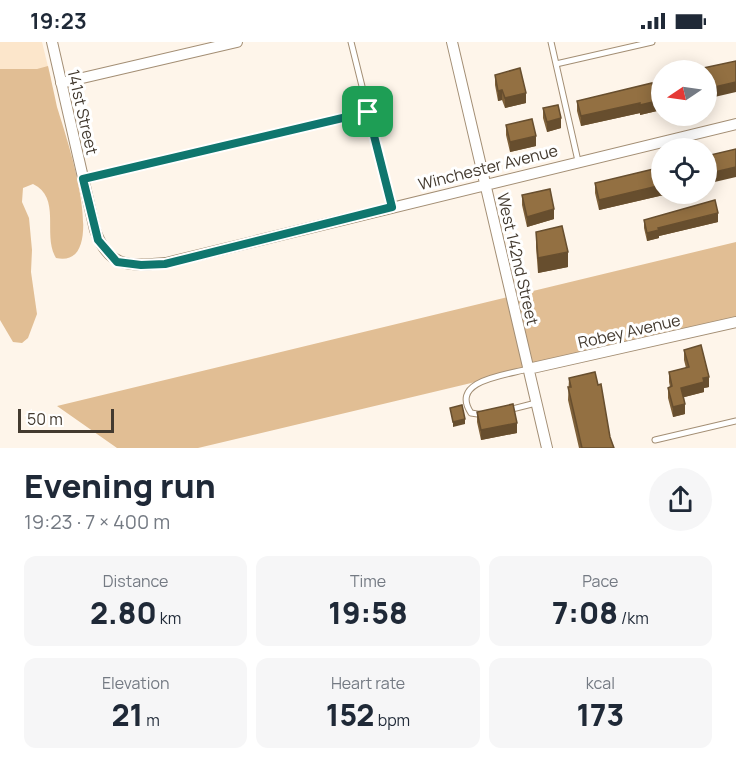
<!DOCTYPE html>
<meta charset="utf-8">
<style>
body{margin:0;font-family:Manrope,sans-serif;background:#f6f6f7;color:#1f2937;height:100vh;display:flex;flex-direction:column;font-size:22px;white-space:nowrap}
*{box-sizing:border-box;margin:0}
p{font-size:20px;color:#747a83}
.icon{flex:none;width:33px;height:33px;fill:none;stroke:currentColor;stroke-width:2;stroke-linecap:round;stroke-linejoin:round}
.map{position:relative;height:406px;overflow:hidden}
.side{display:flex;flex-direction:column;background:#fff;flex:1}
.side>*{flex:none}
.needle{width:39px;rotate:257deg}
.buttons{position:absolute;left:651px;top:18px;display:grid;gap:12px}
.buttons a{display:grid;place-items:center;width:66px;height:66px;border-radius:50%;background:#fff;box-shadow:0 3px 15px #0003;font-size:30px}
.scale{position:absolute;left:18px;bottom:15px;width:96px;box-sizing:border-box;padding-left:6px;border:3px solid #433a2f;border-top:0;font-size:16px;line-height:21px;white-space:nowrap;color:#433a2f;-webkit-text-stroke:4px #fff;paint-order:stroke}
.pin{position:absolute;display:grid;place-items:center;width:51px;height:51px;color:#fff;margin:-26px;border-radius:12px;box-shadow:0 3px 9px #0006}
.round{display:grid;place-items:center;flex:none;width:63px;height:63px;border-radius:32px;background:#f6f6f7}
.overview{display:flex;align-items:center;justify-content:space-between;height:102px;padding:0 24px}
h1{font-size:33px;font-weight:800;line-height:45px}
.stats{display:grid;grid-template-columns:repeat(3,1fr);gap:9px;height:102px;padding:6px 24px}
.stats div{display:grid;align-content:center;border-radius:12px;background:#f6f6f7;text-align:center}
.stats b{font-size:30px;font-weight:800}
.stats small{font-size:16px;font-weight:400}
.stats p{font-size:16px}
.status{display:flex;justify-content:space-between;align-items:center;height:42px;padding:0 30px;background:#fff;direction:ltr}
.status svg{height:16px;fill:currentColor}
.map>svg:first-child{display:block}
</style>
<div class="status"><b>19:23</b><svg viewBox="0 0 49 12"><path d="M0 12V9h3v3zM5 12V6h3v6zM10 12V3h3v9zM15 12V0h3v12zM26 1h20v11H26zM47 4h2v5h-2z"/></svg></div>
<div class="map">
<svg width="736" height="406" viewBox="0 0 736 406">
<rect width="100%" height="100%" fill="#fef5ea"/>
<!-- built -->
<path fill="#fce6cb" d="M0,0h42l9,37 -51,13z"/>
<!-- green -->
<path fill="#e1be94" d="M48,24c3,13 6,27 9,41 7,23 56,163 -1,151 -14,-23 6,-60 -23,-74l-10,4 -1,14 7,16 3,32 -1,22 6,42 -9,24 -6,5 -9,-1 -13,-22v-251h37z
M736,200v78l-538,128h-81l-60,-42z"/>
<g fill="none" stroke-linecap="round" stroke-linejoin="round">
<defs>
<path id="service" d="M351,0l41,165
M551,0l27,119
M556,22l96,-22
M84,136l284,-66
M508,368l28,-7
M484,373l-13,-2c-22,-33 36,-38 57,-44
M655,398l81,-19"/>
<path id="minor" d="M52,0l43,188c14,39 35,36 71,33l570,-139
M452,0l95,406
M61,41l176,-41
M528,327l208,-47"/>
</defs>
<!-- service casing -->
<use href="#service" stroke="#a38e74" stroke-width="7"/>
<!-- minor casing -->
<use href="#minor" stroke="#a38e74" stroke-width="12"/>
<!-- service -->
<use href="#service" stroke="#fff" stroke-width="5"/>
<!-- minor -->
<use href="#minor" stroke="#fff" stroke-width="10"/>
</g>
<!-- wall -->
<path fill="#7e6039" d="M495,33l31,28 -21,5 -3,-8 -4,1 -3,-16z
M652,41l5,28 -17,4v-2l-59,13 -4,-15v-10z
M543,66l18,20 -14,4 -4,-14z
M506,83l30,21 -26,6 -4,-17z
M595,141l67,11h6l-69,16 -4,-17z
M522,153l32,24 -27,8 -5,-22z
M644,178l74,2 -59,14v2l-12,3 -3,-13z
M536,190l32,35 -30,6 -2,-26z
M684,308l25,37 -5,1v4l-20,5 1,17 -12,3 -5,-19v-10l2,-1 -1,-5v-10l17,-4 -2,-8z
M569,336l41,59 4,11h-35l-11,-48z
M477,370l40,21 -36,7 -4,-18z"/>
<!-- shaded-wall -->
<path fill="#674e2e" d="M736,40v10l-30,7v-10z
M502,48v10l-4,1v-10z
M526,51v10l-21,5v-10z
M657,59v10l-17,4v-10z
M640,61v10l-59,13v-10z
M561,76v10l-14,4v-10z
M536,94v10l-26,6v-10z
M736,125v10l-30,7v-10z
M662,143v9h6l-69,16v-10z
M554,167v10l-27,8v-10z
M718,171v9l-59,14v2l-12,3v-8l11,-5z
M568,210v15l-30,6v-15z
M709,335v10l-5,1v4l-23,6v-10l22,-10z
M685,362v10l-12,3v-10z
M465,377v5l-12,3v-5z
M517,381v10l-36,7v-10z"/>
<!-- building -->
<path fill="#937042" stroke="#674e2e" stroke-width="1.5" d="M736,19v21l-30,7v-19h-12z
M520,26l6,25 -21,5 -3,-8 -4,1 -3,-16z
M652,41l5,18 -17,4v-2l-59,13 -4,-15z
M558,63l3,13 -14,4 -4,-14z
M532,77l4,17 -26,6 -4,-17z
M736,107v18l-30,7v-18z
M662,125v18l-63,15 -4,-17z
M550,147l4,20 -27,8 -5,-22z
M715,158l3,13 -60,15 1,2 -12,3 -3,-13z
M562,184l6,26 -30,6 -2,-26z
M701,303l8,32 -6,1 1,4 -23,6 4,16 -12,3 -5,-19 4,-2 -3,-14 20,-5 -5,-17z
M595,330l3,13 3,-1 9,53 4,11h-32l-14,-61h3l-2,-9z
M513,362l4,19 -36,7 -4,-18z
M462,363l3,14 -12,3 -3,-14z"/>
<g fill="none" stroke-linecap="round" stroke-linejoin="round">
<defs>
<path id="route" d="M368,70l24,95 -227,57 -24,1 -24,-3 -19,-22 -15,-61z"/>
</defs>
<!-- route casing -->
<use href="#route" stroke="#fff" stroke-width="12"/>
<!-- route -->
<use href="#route" stroke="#0f766e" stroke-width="8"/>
</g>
<g text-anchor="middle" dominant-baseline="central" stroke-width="6" stroke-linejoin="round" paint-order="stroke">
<!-- street labels -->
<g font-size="16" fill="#433a2f" stroke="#fff">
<text transform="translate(83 70) rotate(77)">141st Street</text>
<text transform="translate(488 125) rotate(-14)">Winchester Avenue</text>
<text transform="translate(518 217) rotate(77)">West 142nd Street</text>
<text transform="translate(629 289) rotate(-13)">Robey Avenue</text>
</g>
</g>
</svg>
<div class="buttons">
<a><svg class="needle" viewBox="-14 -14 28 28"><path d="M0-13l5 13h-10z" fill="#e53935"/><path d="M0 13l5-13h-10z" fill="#747a83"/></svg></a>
<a><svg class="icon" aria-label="locate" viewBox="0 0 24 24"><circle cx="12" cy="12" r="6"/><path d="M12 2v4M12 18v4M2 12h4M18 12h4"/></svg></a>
</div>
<div class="scale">50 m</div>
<div class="pin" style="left:368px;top:70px;background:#1e9e55"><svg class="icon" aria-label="arrive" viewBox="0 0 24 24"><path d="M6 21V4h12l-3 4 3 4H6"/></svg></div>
</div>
<section class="side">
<div class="overview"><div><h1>Evening run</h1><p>19:23 · 7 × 400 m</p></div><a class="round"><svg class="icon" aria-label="share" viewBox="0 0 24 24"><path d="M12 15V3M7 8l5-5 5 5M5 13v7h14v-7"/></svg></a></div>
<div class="stats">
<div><p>Distance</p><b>2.80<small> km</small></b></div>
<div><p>Time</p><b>19:58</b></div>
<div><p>Pace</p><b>7:08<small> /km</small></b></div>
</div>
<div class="stats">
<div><p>Elevation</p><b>21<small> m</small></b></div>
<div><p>Heart rate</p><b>152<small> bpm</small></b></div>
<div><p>kcal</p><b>173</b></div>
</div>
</section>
